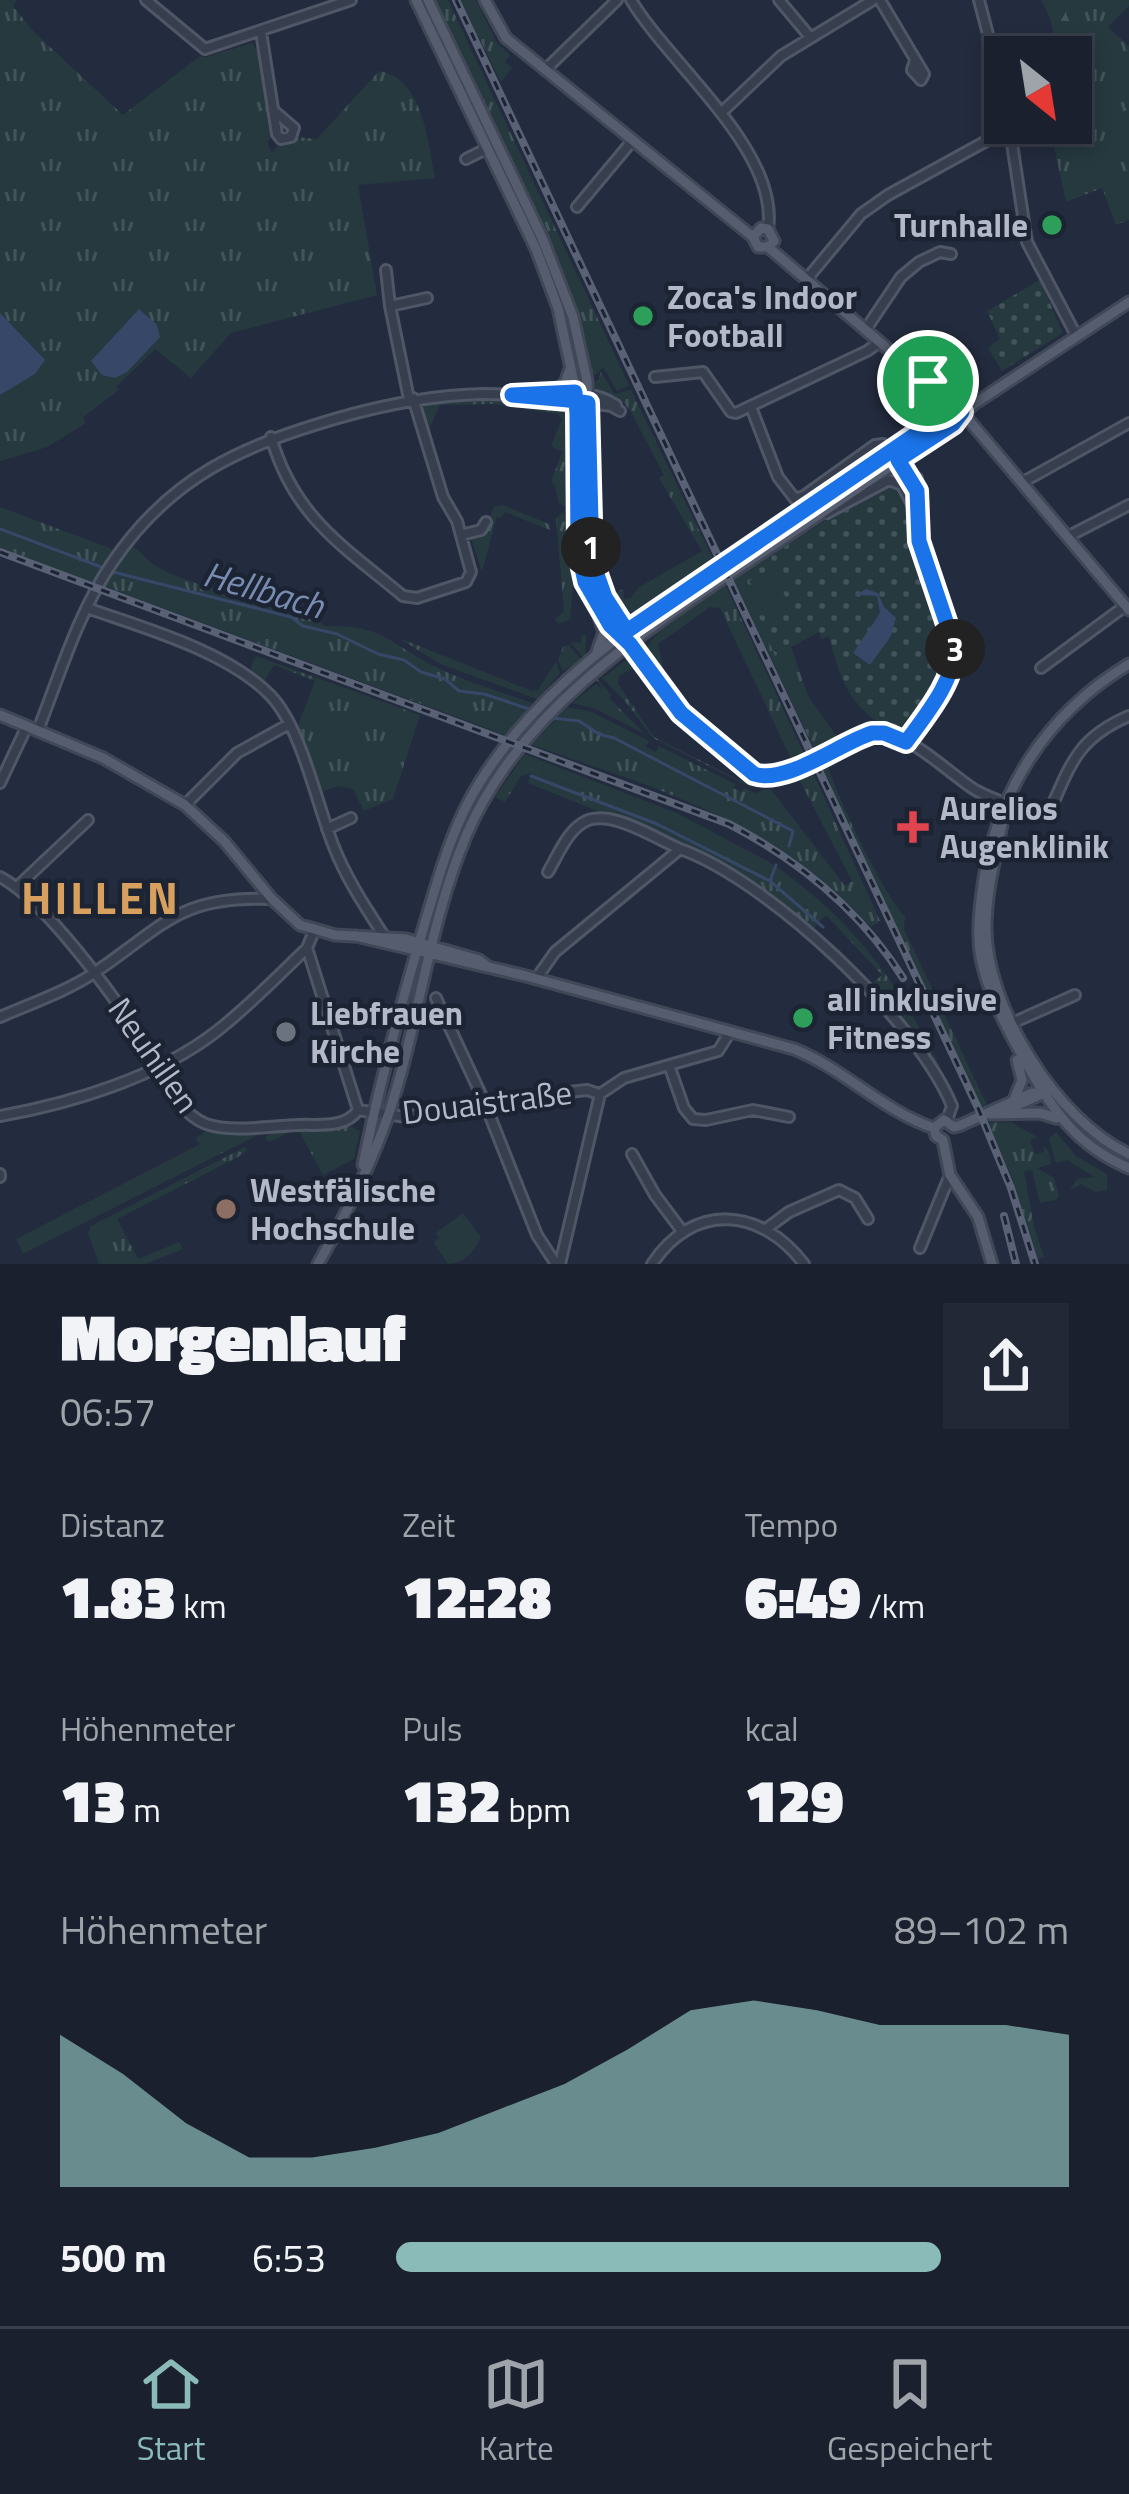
<!DOCTYPE html>
<html lang="de">
<meta charset="utf-8">
<style>
body{margin:0;font-family:"Titillium Web",sans-serif;background:#232836;color:#f1f3f6;height:100vh;display:flex;flex-direction:column;font-size:45px;white-space:nowrap}
*{box-sizing:border-box;margin:0}
p{font-size:39px;color:#9fa3aa}
.icon{flex:none;width:66px;height:66px;fill:none;stroke:currentColor;stroke-width:2;stroke-linecap:round;stroke-linejoin:round}
.map{position:relative;height:1264px;overflow:hidden}
.panel{display:flex;flex-direction:column;background:#1a202e;flex:1}
.panel>*{flex:none}
.needle{width:78px;rotate:150deg}
.controls{position:absolute;left:984px;top:36px;display:grid;gap:24px}
.controls a{display:grid;place-items:center;width:108px;height:108px;border-radius:0px;background:#1a202e;box-shadow:0 6px 18px #0003,0 0 0 3px #383e4a;font-size:60px}
.pin{position:absolute;display:grid;place-items:center;width:102px;height:102px;color:#fff;margin:-51px;border:6px solid #fff;border-radius:50%;box-shadow:0 3px 12px #0007}
.km{position:absolute;width:60px;height:60px;margin:-30px;border-radius:50%;background:#222;color:#fff;font-size:33px;line-height:60px;text-align:center}
.round{display:grid;place-items:center;flex:none;width:126px;height:126px;border-radius:0px;background:#232836}
.summary{display:flex;align-items:center;justify-content:space-between;height:204px;padding:0 60px}
h1{font-size:66px;font-weight:800;line-height:90px}
.figures{display:grid;grid-template-columns:repeat(3,1fr);gap:18px;height:204px;padding:12px 60px}
.figures div{display:grid;align-content:center}
.figures b{font-size:60px;font-weight:800}
.figures small{font-size:33px;font-weight:400}
.figures p{font-size:33px}
.chart{height:336px;padding:24px 60px}
.chart p{display:flex;justify-content:space-between}
.chart svg{width:100%;height:216px;margin-top:12px;fill:#8bbbb9;opacity:.7}
ul{padding:0 60px;list-style:none;font-size:39px}
li{display:grid;grid-template-columns:192px 144px 1fr;align-items:center;height:90px}
li i{height:30px;border-radius:15px;background:#8bbbb9}
.tab-bar{display:flex;justify-content:space-around;align-items:center;height:168px;border-top:3px solid #383e4a;background:#1a202e;font-size:33px;color:#9fa3aa}
.tab-bar a{display:grid;justify-items:center;gap:6px}
.tab-bar .on{color:#8bbbb9}
.map>svg:first-child{display:block}
</style>
<div class="map">
<svg width="1129" height="1264" viewBox="0 0 1129 1264">
<defs>
<pattern id="grass-tufts" width="24" height="20" patternUnits="userSpaceOnUse" patternTransform="scale(3)"><rect width="24" height="20" fill="#25393f"/><path d="M3 7l-1-3M5 7V3M7 7l1-3M15 17l-1-3M17 17v-4M19 17l1-3" fill="none" stroke="#425459"/></pattern>
<pattern id="forest-firs" width="22" height="20" patternUnits="userSpaceOnUse" patternTransform="scale(3)"><rect width="22" height="20" fill="#25393f"/><path d="M5 1l3.5 6h-7zM16 11l3.5 6h-7z" fill="#425459"/></pattern>
<pattern id="park-dots" width="8" height="8" patternUnits="userSpaceOnUse" patternTransform="scale(3)"><rect width="8" height="8" fill="#25393f"/><path d="M2 2h.1M6 6h.1" fill="none" stroke="#425459" stroke-width="1.8" stroke-linecap="round"/></pattern>
</defs>
<rect width="100%" height="100%" fill="#232b3e"/>
<!-- grass -->
<path fill="url(#grass-tufts)" d="M0,0h17l-4,6 21,26 89,83 77,-59 6,1 46,-14c19,23 14,66 20,94l-5,5 5,11 7,-9h9l9,-7 20,2 62,-68c44,7 49,70 56,107l-77,7 19,110 -146,38 -40,45 -36,-29 -39,38 3,3 -36,27 3,6 -39,24 -47,14z
M435,0h13l181,385 -12,6 -14,-24 -11,11 -8,-45 -25,-70z
M460,0h16l21,43 13,12 -5,7 7,6 -11,14z
M1041,0h88v6l-21,21 21,19v174l-13,5 -14,-37 -36,14 -17,-79h22v-20l7,-4 -7,-16v-26z
M601,371l13,23 17,-4 83,171 -80,52 -13,-4 -9,-14 11,-6 1,10 7,-1 7,-10 64,-37 -43,-73 5,-3 -33,-63 -6,-8 -29,-15 -3,-6 6,-3z
M482,399l84,9 -1,98 -6,-3 -4,-18 -4,-3 11,-30 -11,-6 11,-27 -4,-5 -66,-10 -52,1 -13,28 -7,-27 3,-3z
M945,420l2,3 -299,203 83,-64z
M503,505l46,19 1,6 -45,-18 -5,6 -3,-2 -15,56 -11,-34 13,-6 10,-25z
M0,507l115,43 -22,33 -93,-34z
M564,512l9,73 -3,34 -11,5 -4,-5 9,-8 -8,-93z
M131,546c10,5 14,12 22,18 35,24 116,36 159,50l13,12c57,-1 60,14 107,39 30,16 67,26 100,38l-27,32 -401,-149z
M742,574l33,81 16,-8 17,49 30,42 5,-4 1,7 -28,12 -82,-173z
M726,586l80,172 -14,3 -72,-153 -10,-1 -52,37 8,38 -20,-32c8,-22 57,-49 80,-64z
M582,635h4l-1,21 6,7 28,-21 -26,24 11,11 22,-17 11,2 19,27 -24,-20 -13,7 -1,8 36,53 95,48 5,1 3,-5 8,6h-15l-97,-49 -29,-38 -32,-33 -3,2 22,26 -2,3 36,36 -49,-25 -24,-6 24,-19 8,6 -16,-20 -39,38 -4,-1 40,-39 -5,-7 -17,10 -5,-11 5,-13 6,-2 18,21 2,-2 -18,-21 10,-1z
M399,638l133,53 6,-1 18,-28 4,11 -23,26 -97,-35z
M256,656l164,59 -27,84 -29,12 -11,-22 -15,-3 -20,7 -22,-62 19,-50 -41,-16 -11,18 -14,-11z
M567,707l25,5 57,29 -3,6 10,5 3,-6 76,38 -1,4 7,4 3,-4 12,5 14,-5 75,98 7,-5 -53,-102 -5,2 -2,-5 19,-8 69,153 -9,6c-93,-104 -212,-138 -339,-182z
M525,754l20,8 -5,13 98,33 123,67 10,-12c83,57 125,117 170,205l-67,-86 8,-7 -56,-60 -13,14 -55,-45 -71,-37 -159,-64 3,-10 -10,3 -16,26 -10,-5z
M827,762c4,23 59,138 78,154l-1,13 83,176 -6,2 -161,-344z
M1011,1122l26,15 -7,4 5,13 9,-2 -1,-5 5,3 3,14 -14,4 17,10 5,18 -3,4 -16,3 -8,-33 -8,1 10,56 10,30 -6,2 -27,-84 -23,-52z
M350,1126l10,5 -6,28 -31,16 -23,-42 -8,-2 -23,11 -4,-5 -10,5 27,-14z
M209,1129l16,3 45,-3 -62,31 -12,-22z
M1056,1132l20,24 31,18v16l-12,2 -14,-8 -11,6 7,-11 18,-2 -28,-17 -11,3 -7,-24z
M245,1147l2,4 -11,7 -119,61 21,40 41,-17 4,7 -38,15h-46l-11,-31 3,-7z"/>
<!-- forest -->
<path fill="url(#forest-firs)" d="M1046,0h22l-2,14 18,38 -4,15 -9,-2v-8l-10,-2c-3,-11 -16,-48 -15,-55z"/>
<!-- park -->
<path fill="url(#park-dots)" d="M1040,280l23,53 -61,38 -14,-23 12,-9 -13,-28z
M891,485l13,8 4,9 3,49 35,102 -1,11 -46,71c-46,-23 -58,-50 -70,-99l-8,3 -2,-7 -44,24 -33,-82 128,-82z"/>
<!-- garden -->
<path fill="#25393f" d="M771,569l19,37 -22,12 -19,-37z
M545,762l132,51 94,50 -10,13 -123,-68 -98,-33z
M200,1144l8,16 -185,94 -7,-15z
M463,1213l18,24c-6,14 -17,27 -33,27l-15,-22 6,-4 -3,-5z"/>
<!-- water -->
<path fill="#374768" d="M139,309l18,16 3,12 -33,35 -12,6 -13,-3 -11,-14z
M0,313l45,47 -10,14 -35,21z
M866,589l12,4 6,14 12,11 -5,18 -21,29 -17,-12 27,-40 -3,-17 -22,-1z"/>
<g fill="none" stroke-linecap="round" stroke-linejoin="round">
<!-- stream -->
<path stroke="#374768" stroke-width="3" d="M0,529l104,39
M113,572l178,45 12,9 34,8 41,20 26,6 17,12 24,7 14,12 25,3 48,16
M552,718l27,3 20,13 15,4 179,93 -4,15
M531,776l126,48 113,57
M776,865l-6,16 53,46"/>
<defs>
<path id="minor" d="M146,0l59,49 146,-49
M631,0c38,64 149,151 137,229
M779,0l31,37
M880,0l44,74 -3,6 -9,-10 3,-10
M979,0l26,99
M261,32l16,102 4,5 10,-2 3,-9 -21,-18
M545,70l72,-70
M721,113l60,-57 92,-56
M1009,124l18,118 50,95
M466,159l22,-11
M577,207l56,-67
M386,270l4,36
M806,280l55,-66 27,-19 122,-67
M866,329l35,-52 18,-15 21,-10 11,2
M655,377l48,-5 28,40 5,1 131,-62 13,-9
M532,393c28,-1 60,-4 84,12
M409,399l-19,-93 37,-8
M751,407l27,70 17,22 9,-3 71,-51 8,-1 7,8
M271,437c23,80 72,109 132,159l14,2 49,-16 5,-10 -14,-51 -14,-24 -30,-99
M898,460l18,30
M1023,482l106,-59
M827,513l62,-33 13,5 12,23
M461,535l20,-5 5,-8
M1069,536l60,-31
M87,608c57,20 140,43 183,87 32,33 46,108 64,152 12,31 32,61 50,89
M630,644l51,69 73,61c40,14 81,-36 120,-41 32,-5 77,43 103,58 22,12 46,18 70,26 23,-50 28,-78 82,-101
M1041,668l80,-59
M38,730c22,-56 40,-117 74,-167 59,-87 130,-117 226,-145 49,-14 94,-23 145,-24 43,0 86,7 128,12l9,5
M906,742l49,-84 -6,-32 -30,-85 -2,-63
M0,783l27,-57
M185,805l52,-52 52,-29
M327,829l24,-11
M680,849c88,31 237,171 272,257l-5,14
M0,877c46,24 115,121 145,167 17,26 30,68 61,80 26,9 64,2 92,1 21,-1 47,4 60,-15
M18,886l70,-66
M314,931l-7,17 51,162
M536,979l19,-27 125,-103c-24,-10 -74,-44 -99,-25 -15,10 -24,33 -33,48
M436,998l48,103 53,134 19,29
M0,1017c32,-14 65,-25 94,-44 70,-47 85,-78 178,-74
M1008,1025l67,-30
M669,1065l15,43 9,11 13,1 47,-10 36,7
M358,1110l48,7 78,-16 103,-11 12,4
M0,1116c73,-13 158,-39 217,-85 32,-25 61,-55 90,-83
M632,1154l23,41 27,36
M0,1174v3
M766,1229l23,-17 50,-22 16,8 13,21
M920,1248l30,-73
M560,1264l40,-170 24,-16 94,-27 12,-19
M652,1264c41,-62 109,-57 152,0"/>
<path id="major" d="M416,0l120,249 22,59 18,84 2,158 26,82 -7,20
M428,0l115,240 30,77 14,64 5,179 13,37 22,36
M485,0l21,38 247,199 5,10h10l194,165 167,198
M753,237l8,-9 7,1 6,12 -6,6
M554,392l11,-9 5,-14
M924,427l8,-24 -4,-22
M1129,664c-83,50 -132,127 -146,221 -4,28 -7,55 0,82 8,32 25,64 41,92 27,49 52,87 105,109
M0,715l103,43 82,47 39,36 48,58 28,26 35,10 71,4 73,21 8,6
M1005,809c-7,40 -19,78 -19,119 0,79 71,193 143,226
M356,936l170,40 268,73c50,20 89,62 140,79
M1014,1100l8,-20 -5,-20
M1008,1109l34,-15
M990,1114l50,-1 16,5
M934,1128l2,8 7,4 7,35 28,42 14,47
M934,1128l10,-8 10,7 7,-2 71,-32 14,1
M363,1165c16,-81 38,-161 61,-239 15,-50 28,-100 56,-144 64,-102 169,-169 266,-234 63,-42 127,-85 190,-127l26,-9
M318,1264c27,-48 52,-96 70,-148 31,-92 40,-190 78,-280 57,-134 191,-213 306,-290 61,-40 121,-82 181,-122l21,-20 155,-102"/>
</defs>
<!-- minor casing -->
<use href="#minor" stroke="#4f5666" stroke-width="14"/>
<!-- major casing -->
<use href="#major" stroke="#404757" stroke-width="15"/>
<!-- minor -->
<use href="#minor" stroke="#373e4e" stroke-width="8"/>
<!-- major -->
<use href="#major" stroke="#555d6e" stroke-width="9"/>
<defs>
<path id="rail" d="M456,0l522,1108 33,80 24,76
M0,552l729,272c71,37 131,86 174,154
M1004,1216l12,48"/>
</defs>
<!-- rail casing -->
<use href="#rail" stroke="#596175" stroke-width="8"/>
<!-- rail -->
<use href="#rail" stroke="#1c2333" stroke-width="3" stroke-dasharray="9" stroke-linecap="butt"/>
</g>
<g fill="none" stroke-linecap="round" stroke-linejoin="round">
<defs>
<path id="route" d="M928,381l4,22 -10,27 -295,201 -22,-34 -13,-37 -4,-157 -20,-3 -56,-5 63,-3 2,21 1,137 7,32 25,43 20,19 51,69 73,61c32,11 86,-31 118,-41h12l22,9c19,-26 51,-64 48,-97l-35,-104 -2,-50 -19,-31 55,-36 9,-12 -34,-31"/>
</defs>
<!-- route casing -->
<use href="#route" stroke="#fff" stroke-width="24"/>
<!-- route -->
<use href="#route" stroke="#1a73e8" stroke-width="15"/>
</g>
<!-- markers -->
<g fill="#2e9e5b" stroke="#1c2333" stroke-width="4.5">
<circle cx="1052" cy="225" r="12"/>
<circle cx="643" cy="316" r="12"/>
<circle cx="803" cy="1018" r="12"/>
</g>
<path fill="#e0444e" stroke="#1c2333" stroke-width="4.5" d="M907 809h12v12h12v12h-12v12h-12v-12h-12v-12h12z"/>
<circle fill="#6b7280" stroke="#1c2333" stroke-width="4.5" cx="286" cy="1032" r="12"/>
<circle fill="#8d6e63" stroke="#1c2333" stroke-width="4.5" cx="226" cy="1209" r="12"/>
<g text-anchor="middle" dominant-baseline="central" stroke-width="9" stroke-linejoin="round" paint-order="stroke">
<!-- poi labels -->
<g font-size="33" font-weight="bold" fill="#b3b9c9" stroke="#1c2333" text-anchor="start">
<text x="1028" y="225" text-anchor="end">Turnhalle</text>
<text x="667" y="297">Zoca's Indoor<tspan x="667" dy="38">Football</tspan></text>
<text x="940" y="808">Aurelios<tspan x="940" dy="38">Augenklinik</tspan></text>
<text x="827" y="999">all inklusive<tspan x="827" dy="38">Fitness</tspan></text>
<text x="310" y="1013">Liebfrauen<tspan x="310" dy="38">Kirche</tspan></text>
<text x="250" y="1190">Westfälische<tspan x="250" dy="38">Hochschule</tspan></text>
</g>
<!-- street labels -->
<g font-size="33" fill="#b3b9c9" stroke="#1c2333">
<text transform="translate(154 1055) rotate(55)">Neuhillen</text>
<text transform="translate(487 1102) rotate(-7)">Douaistraße</text>
</g>
<!-- water labels -->
<g font-size="36" font-style="italic" fill="#798cb2" stroke="#1c2333">
<text transform="translate(264 589) rotate(16)">Hellbach</text>
</g>
<!-- district labels -->
<g font-size="45" font-weight="bold" letter-spacing="3" fill="#d8a05e" stroke="#1c2333">
<text x="101" y="897">HILLEN</text>
</g>
</g>
</svg>
<div class="controls">
<a><svg class="needle" viewBox="-14 -14 28 28"><path d="M0-13l5 13h-10z" fill="#e53935"/><path d="M0 13l5-13h-10z" fill="#9fa3aa"/></svg></a>
</div>
<div class="pin" style="left:928px;top:381px;background:#1e9e55"><svg class="icon" aria-label="arrive" viewBox="0 0 24 24"><path d="M6 21V4h12l-3 4 3 4H6"/></svg></div>
<b class="km" style="left:591px;top:547px">1</b>
<b class="km" style="left:955px;top:649px">3</b>
</div>
<section class="panel">
<div class="summary"><div><h1>Morgenlauf</h1><p>06:57</p></div><a class="round"><svg class="icon" aria-label="share" viewBox="0 0 24 24"><path d="M12 15V3M7 8l5-5 5 5M5 13v7h14v-7"/></svg></a></div>
<div class="figures">
<div><p>Distanz</p><b>1.83<small> km</small></b></div>
<div><p>Zeit</p><b>12:28</b></div>
<div><p>Tempo</p><b>6:49<small> /km</small></b></div>
</div>
<div class="figures">
<div><p>Höhenmeter</p><b>13<small> m</small></b></div>
<div><p>Puls</p><b>132<small> bpm</small></b></div>
<div><p>kcal</p><b>129</b></div>
</div>
<div class="chart"><p><span>Höhenmeter</span>89–102 m</p>
<svg viewBox="0 0 160 44" preserveAspectRatio="none"><path d="M0 44V13L10 21L20 31L30 38L40 38L50 36L60 33L70 28L80 23L90 16L100 8L110 6L120 8L130 11L140 11L150 11L160 13V44z"/></svg>
</div>
<ul>
<li><b>500 m</b>6:53<i style="width:81%"></i></li>
</ul>
</section>
<nav class="tab-bar">
<a class="on"><svg class="icon" aria-label="home" viewBox="0 0 24 24"><path d="M3 11l9-7 9 7M6 9v11h12V9"/></svg>Start</a>
<a><svg class="icon" aria-label="map" viewBox="0 0 24 24"><path d="M3 6l6-2 6 2 6-2v14l-6 2-6-2-6 2zM9 4v14M15 6v14"/></svg>Karte</a>
<a><svg class="icon" aria-label="saved" viewBox="0 0 24 24"><path d="M7 4h10v16l-5-4-5 4z"/></svg>Gespeichert</a>
</nav>
